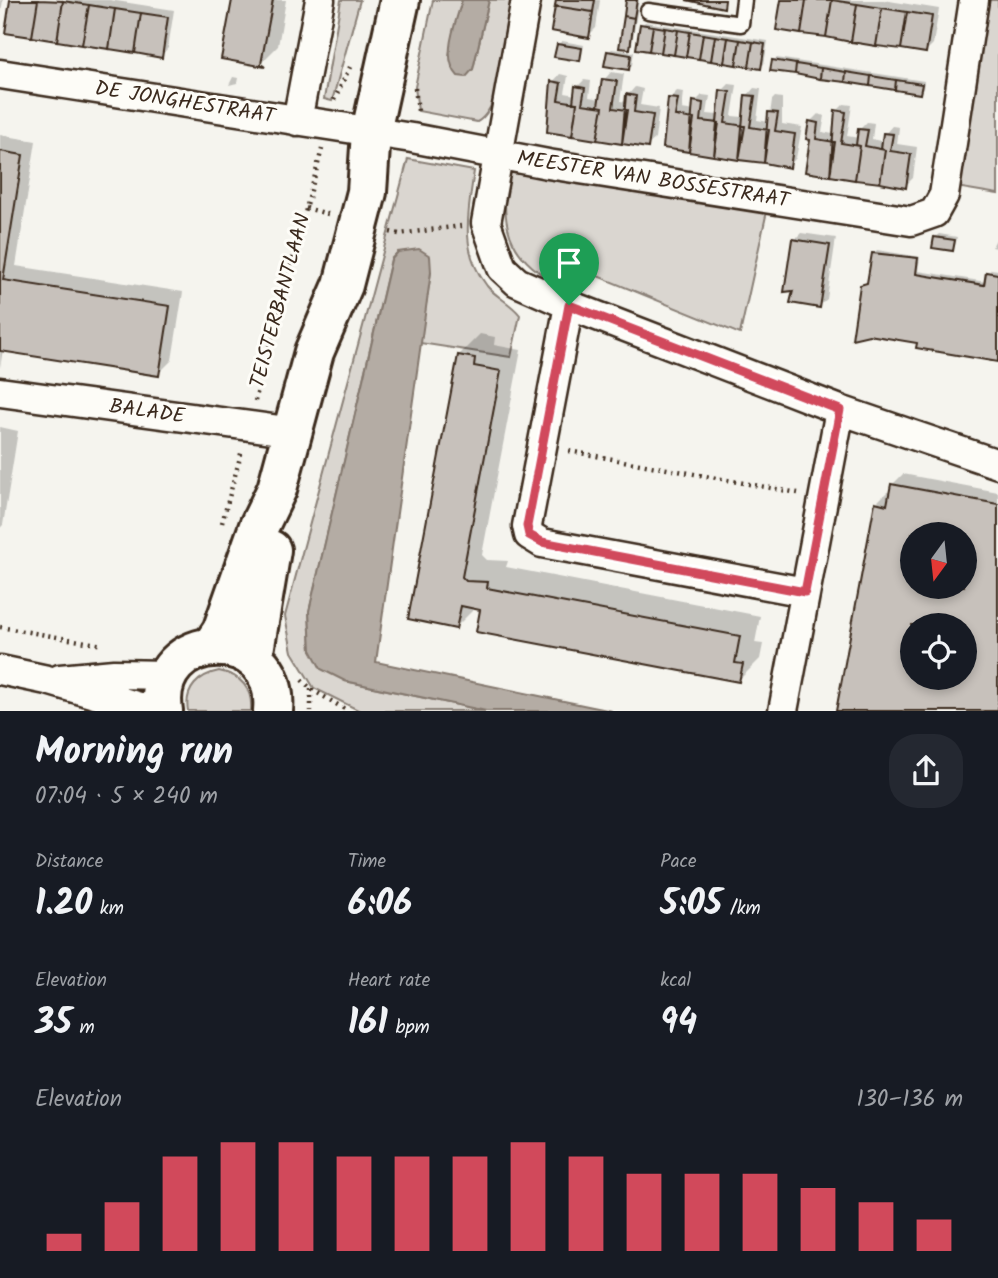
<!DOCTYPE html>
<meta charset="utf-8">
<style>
body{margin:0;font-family:Kalam,sans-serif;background:#242831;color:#f1f3f6;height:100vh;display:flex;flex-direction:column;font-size:26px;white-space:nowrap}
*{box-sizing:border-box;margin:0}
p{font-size:23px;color:#9ea1a6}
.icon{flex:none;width:38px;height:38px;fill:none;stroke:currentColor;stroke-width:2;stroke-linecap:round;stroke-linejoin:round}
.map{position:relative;height:711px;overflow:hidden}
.side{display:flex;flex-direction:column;background:#171b24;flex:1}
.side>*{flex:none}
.needle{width:46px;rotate:195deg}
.fabs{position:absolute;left:900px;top:522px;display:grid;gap:14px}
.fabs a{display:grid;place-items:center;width:77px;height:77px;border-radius:50%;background:#171b24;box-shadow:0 4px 10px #0003;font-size:35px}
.pin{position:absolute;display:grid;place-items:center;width:60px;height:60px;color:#fff;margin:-72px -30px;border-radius:50% 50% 50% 0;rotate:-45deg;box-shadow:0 0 7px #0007}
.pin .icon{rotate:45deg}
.round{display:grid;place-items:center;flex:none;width:74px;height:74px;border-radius:28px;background:#242831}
.head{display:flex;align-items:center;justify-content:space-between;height:119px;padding:0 35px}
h1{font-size:38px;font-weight:800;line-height:52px}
.figures{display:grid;grid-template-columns:repeat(3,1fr);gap:10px;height:119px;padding:7px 35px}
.figures div{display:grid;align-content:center}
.figures b{font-size:35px;font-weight:800}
.figures small{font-size:19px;font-weight:400}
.figures p{font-size:19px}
.chart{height:196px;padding:14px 35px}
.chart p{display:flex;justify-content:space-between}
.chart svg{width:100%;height:126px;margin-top:7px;stroke:#d1495b;stroke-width:6}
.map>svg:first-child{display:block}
</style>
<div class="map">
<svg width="998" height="711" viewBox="0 0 998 711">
<rect width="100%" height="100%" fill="#f5f4ee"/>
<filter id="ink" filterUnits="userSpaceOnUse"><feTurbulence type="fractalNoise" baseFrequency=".0143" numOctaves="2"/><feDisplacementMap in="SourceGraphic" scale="14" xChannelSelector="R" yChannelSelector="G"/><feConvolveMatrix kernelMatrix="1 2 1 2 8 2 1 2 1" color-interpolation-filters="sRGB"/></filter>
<g filter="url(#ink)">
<!-- green -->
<path fill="#dad6d0" stroke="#8a8077" stroke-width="2" d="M341,0h19l-28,101 -8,-2z
M433,0h29l-13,55 24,14 16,-69h28c-6,27 -15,110 -40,122l-59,-11 -3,-24z
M984,0h14v194l-42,-7z
M408,159l66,12c-6,41 -15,79 13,115 9,11 24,17 33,29l-9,42 -91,-14 11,-71 -33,-20 -7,7 -82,353 2,38 34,31 141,30h-126l-46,-23 -22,-36 -7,-36z
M506,172l261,39 -27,123 -167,-68 -7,23c-56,-30 -65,-55 -60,-117z
M219,671c22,4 34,18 32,40h-63c-4,-22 11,-36 31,-40z"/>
<!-- water -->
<path fill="#b4aca4" stroke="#84786e" stroke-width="2" d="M462,0h27l-16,69 -7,8 -8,-1c-18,-19 -2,-53 4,-76z
M419,249l11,7 1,16 -55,390 236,49h-126l-141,-30 -24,-12 -10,-19 -2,-39 82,-351 7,-8z"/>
<!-- shadow -->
<path fill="#0003" fill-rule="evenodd" d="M0,0h3l-3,19z
M12,0h98l64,10 -6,38 -7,8z
M234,0h52l-8,46 -18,18z
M558,0h42l-4,28 -8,8z
M628,0h11l-7,44 -3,4z
M782,0h101l56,9 -6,35 -7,7z
M645,22l123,19 -4,23 -4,3 -118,-42z
M562,41l22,4 -2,11 -3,3 -21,-14z
M612,49l22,3 -2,13 -4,3 -20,-16z
M777,58l147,23 -1,8 -3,3 -147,-31z
M611,72l13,2 -4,27 7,1 1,-7 7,-8 8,2 -3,16 19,3 -4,31 -8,7 -98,-15 4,-49 7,-8 8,2 -3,17 11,2 1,-8 7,-7 7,1 -2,16 12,2 3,-19z
M233,77l5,1 -1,5 -8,2z
M729,84l8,1 -5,31 11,1 4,-21 7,-8 7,1 -4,31 12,2 3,-22 3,-3 7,1v26l20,3 -6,31 -7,8 -124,-19 4,-48 8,-8 7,1 -2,17 12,2 1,-9 7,-7 8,1 -3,18 11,1 4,-24z
M844,104l8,1 -5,31 12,2 1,-9 7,-7 7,1 -2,16 12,3 1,-8 7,-8 7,1 -2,17 20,3 -4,31 -8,8 -93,-48 -2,-16 8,-8 7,2 -3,16 11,2 4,-23z
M0,135l36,6 -20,125 167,26 -11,68 -14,14 -155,-25 -3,19z
M801,233l35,5 -9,61 -8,7 -24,-17 -1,-49z
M939,234l18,3 -2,9 -3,3 -17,-12z
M996,239h2l-1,9 -5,-1z
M877,250l43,7 -2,14 68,11 5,-13 7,1v90l-79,-19 -57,-55 7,-5 4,-27z
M480,334l15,3 -1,8 27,5 -39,205 5,5 21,1 -2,6 254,49 -5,27 8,1 -3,15 -21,21 -263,-73 -20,20 3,-272z
M0,427l18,4 -15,94 -3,3z
M903,474l95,18v219h-160l38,-208 11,-11 4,1 1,-8zM912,534h52v52h-52zM912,625h52v52h-52z"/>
<!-- building -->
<path fill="#c7c1bb" stroke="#3b2a1e" stroke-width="2" fill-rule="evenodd" d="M10,0h28l-6,37 -27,-4z
M38,0l25,1 -6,40 -25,-4z
M232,0h41l-12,64 4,3 -44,-8z
M556,0h39l-2,12 -38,-6z
M626,0h11l-3,18 -10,-2z
M686,0h39l-1,8z
M781,0h25l-5,34 -25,-4z
M806,0h26l-6,37 -25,-3z
M832,0l25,4 -6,38 -25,-5z
M63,1l26,4 -7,40 -25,-4z
M857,4l25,4 -6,38 -25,-4z
M89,5l26,4 -6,40 -27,-4z
M555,6l38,6 -4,26 -38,-7z
M882,8l25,4 -6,37 -25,-3z
M115,9l26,4 -6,40 -26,-4z
M907,12l25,4 -6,37 -25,-4z
M141,13l27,4 -6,41 -27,-5z
M624,16l10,2 -4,31 -11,-1z
M640,24l13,2 -4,25 -13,-2z
M653,26l12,2 -4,25 -12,-2z
M665,28l13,2 -4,25 -13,-2z
M678,30l12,2 -4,25 -12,-2z
M690,32l13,2 -4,25 -13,-2z
M703,34l12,2 -4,25 -12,-2z
M715,36l13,2 -4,25 -13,-2z
M728,38l12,2 -4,25 -12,-2z
M740,40l13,2 -4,25 -13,-2z
M753,42l12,2 -4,25 -12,-2z
M557,44l25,4 -2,13 -26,-4z
M607,51l24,4 -2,15 -25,-4z
M772,60l24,4 -1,10 -25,-3z
M796,64l25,4 -1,11 -25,-5z
M821,68l25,4 -1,10 -25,-3z
M846,72l25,4 -1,10 -25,-4z
M871,76l25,4 -1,10 -25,-4z
M602,79l15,2 -4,27 14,2 -5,34 -25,-4 6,-33 -5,-1z
M896,80l26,4 -2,10 -25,-4z
M551,81l10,2 -3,17 19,3 -5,33 -25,-4z
M575,86l10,2 -3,16 21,3 -6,33 -25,-4 5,-33h-4z
M720,90l10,2 -5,31 20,3 -6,34 -25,-4z
M626,94l10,2 -2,16 19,3 -5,33 -26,-4z
M745,95l10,1 -5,31 19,3 -5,33 -25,-3z
M668,98l10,1 -3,17 19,3 -5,33 -26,-4z
M693,101l10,2 -2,18 18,2 -5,33 -25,-4z
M835,110l11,2 -5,31 19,3 -5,34 -25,-4z
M768,112l10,1 -3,18 20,3 -5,34 -26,-5z
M809,121l9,2 -2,16 19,3 -5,34 -25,-4 5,-32 -4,-1z
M858,129l10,1 -3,16 20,4 -5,33 -25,-3 5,-34 -4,-1z
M883,133l10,1 -3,17 21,3 -5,34 -26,-5 5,-33 -4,-1z
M0,151l23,4 -20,125 167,26 -11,70 -159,-25z
M934,237l21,3 -2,11 -21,-3z
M792,239l38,6 -10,63 -30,-5 3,-12 -9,1z
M872,253l46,5 -2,16 24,4 44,7 2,-13 12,2v88l-82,-14 1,-5 -48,-8 -17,4 8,-54 7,-2z
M458,355l17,3 -1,8 27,5 -39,206 4,4 22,1 -1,6 253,48 -5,27 8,1 -4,18 -263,-50 4,-22 -19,-4 -5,23 -48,-10z
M891,484l107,20v207h-162l39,-209 12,3zM912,534h52v52h-52zM912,625h52v52h-52z"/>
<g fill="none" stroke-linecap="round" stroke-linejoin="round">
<defs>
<path id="lane" d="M648,11l93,13 3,-24"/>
<path id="street" d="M526,0l-40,223 16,45 15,14 52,23 271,105 158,54
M0,74l412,64 136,26 363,57 23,-8 10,-18 30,-195
M297,121l23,-121
M569,305l-42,221 2,9 13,8 263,49
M0,392l294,40
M0,670l47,10 106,31
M60,679l54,-5 55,1
M783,711l57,-301"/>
<path id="secondary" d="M212,646l10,-15 37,-105 18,-37 37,-137 29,-67 24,-93 4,-60 29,-132
M253,657l18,-107
M163,711c-13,-82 118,-89 110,0"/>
</defs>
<!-- lane casing -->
<use href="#lane" stroke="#3b2a1e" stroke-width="19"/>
<!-- street casing -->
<use href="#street" stroke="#3b2a1e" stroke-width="33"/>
<!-- secondary casing -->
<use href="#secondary" stroke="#3b2a1e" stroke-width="44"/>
<!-- path -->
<path stroke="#3b2a1e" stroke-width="4.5" stroke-dasharray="2 5" stroke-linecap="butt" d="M415,88l3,23
M334,100l16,-33
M306,208l22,6
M390,232l9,2 62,-8
M255,401l67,-252
M569,451l229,42
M222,523l20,-73
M0,627l103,18
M302,680l9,9 37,22
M311,689v22"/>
<!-- lane -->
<use href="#lane" stroke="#fdfcf7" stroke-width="14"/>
<!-- street -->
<use href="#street" stroke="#fdfcf7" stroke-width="28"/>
<!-- secondary -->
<use href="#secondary" stroke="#fdfcf7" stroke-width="38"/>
</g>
</g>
<g fill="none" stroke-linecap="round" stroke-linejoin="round" filter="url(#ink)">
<defs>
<path id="route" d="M569,305l271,105 -35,182 -263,-50 -13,-7 -2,-9z"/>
</defs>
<!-- route casing -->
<use href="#route" stroke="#fff" stroke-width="14"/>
<!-- route -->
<use href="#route" stroke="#d1495b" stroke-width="9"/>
</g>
<g text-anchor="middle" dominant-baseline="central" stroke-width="6" stroke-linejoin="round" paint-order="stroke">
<!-- street labels -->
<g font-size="21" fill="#3b2a1e" stroke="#fdfcf7">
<text transform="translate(185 103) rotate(9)">DE JONGHESTRAAT</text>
<text transform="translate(653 180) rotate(9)">MEESTER VAN BOSSESTRAAT</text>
<text transform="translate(281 301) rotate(-75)">TEISTERBANTLAAN</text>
<text transform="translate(147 412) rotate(8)">BALADE</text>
</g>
</g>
</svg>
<div class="fabs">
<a><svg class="needle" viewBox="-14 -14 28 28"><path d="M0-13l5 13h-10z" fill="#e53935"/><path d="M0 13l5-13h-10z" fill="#9ea1a6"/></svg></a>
<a><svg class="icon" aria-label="locate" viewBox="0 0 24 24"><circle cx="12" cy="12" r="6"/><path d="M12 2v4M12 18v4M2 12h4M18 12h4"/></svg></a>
</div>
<div class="pin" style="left:569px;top:305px;background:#1e9e55"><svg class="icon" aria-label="arrive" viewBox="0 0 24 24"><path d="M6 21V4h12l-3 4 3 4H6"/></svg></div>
</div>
<section class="side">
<div class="head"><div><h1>Morning run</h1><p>07:04 · 5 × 240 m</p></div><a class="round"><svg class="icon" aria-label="share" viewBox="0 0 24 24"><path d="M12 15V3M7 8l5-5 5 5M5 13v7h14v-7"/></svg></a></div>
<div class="figures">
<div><p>Distance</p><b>1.20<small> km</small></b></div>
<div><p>Time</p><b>6:06</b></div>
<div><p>Pace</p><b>5:05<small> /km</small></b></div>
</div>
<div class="figures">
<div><p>Elevation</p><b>35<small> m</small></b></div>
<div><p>Heart rate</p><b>161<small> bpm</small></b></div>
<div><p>kcal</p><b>94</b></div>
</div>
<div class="chart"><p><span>Elevation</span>130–136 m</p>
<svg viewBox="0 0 160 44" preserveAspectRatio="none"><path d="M5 44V38M15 44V27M25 44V11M35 44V6M45 44V6M55 44V11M65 44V11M75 44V11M85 44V6M95 44V11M105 44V17M115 44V17M125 44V17M135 44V22M145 44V27M155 44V33"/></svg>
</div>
</section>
